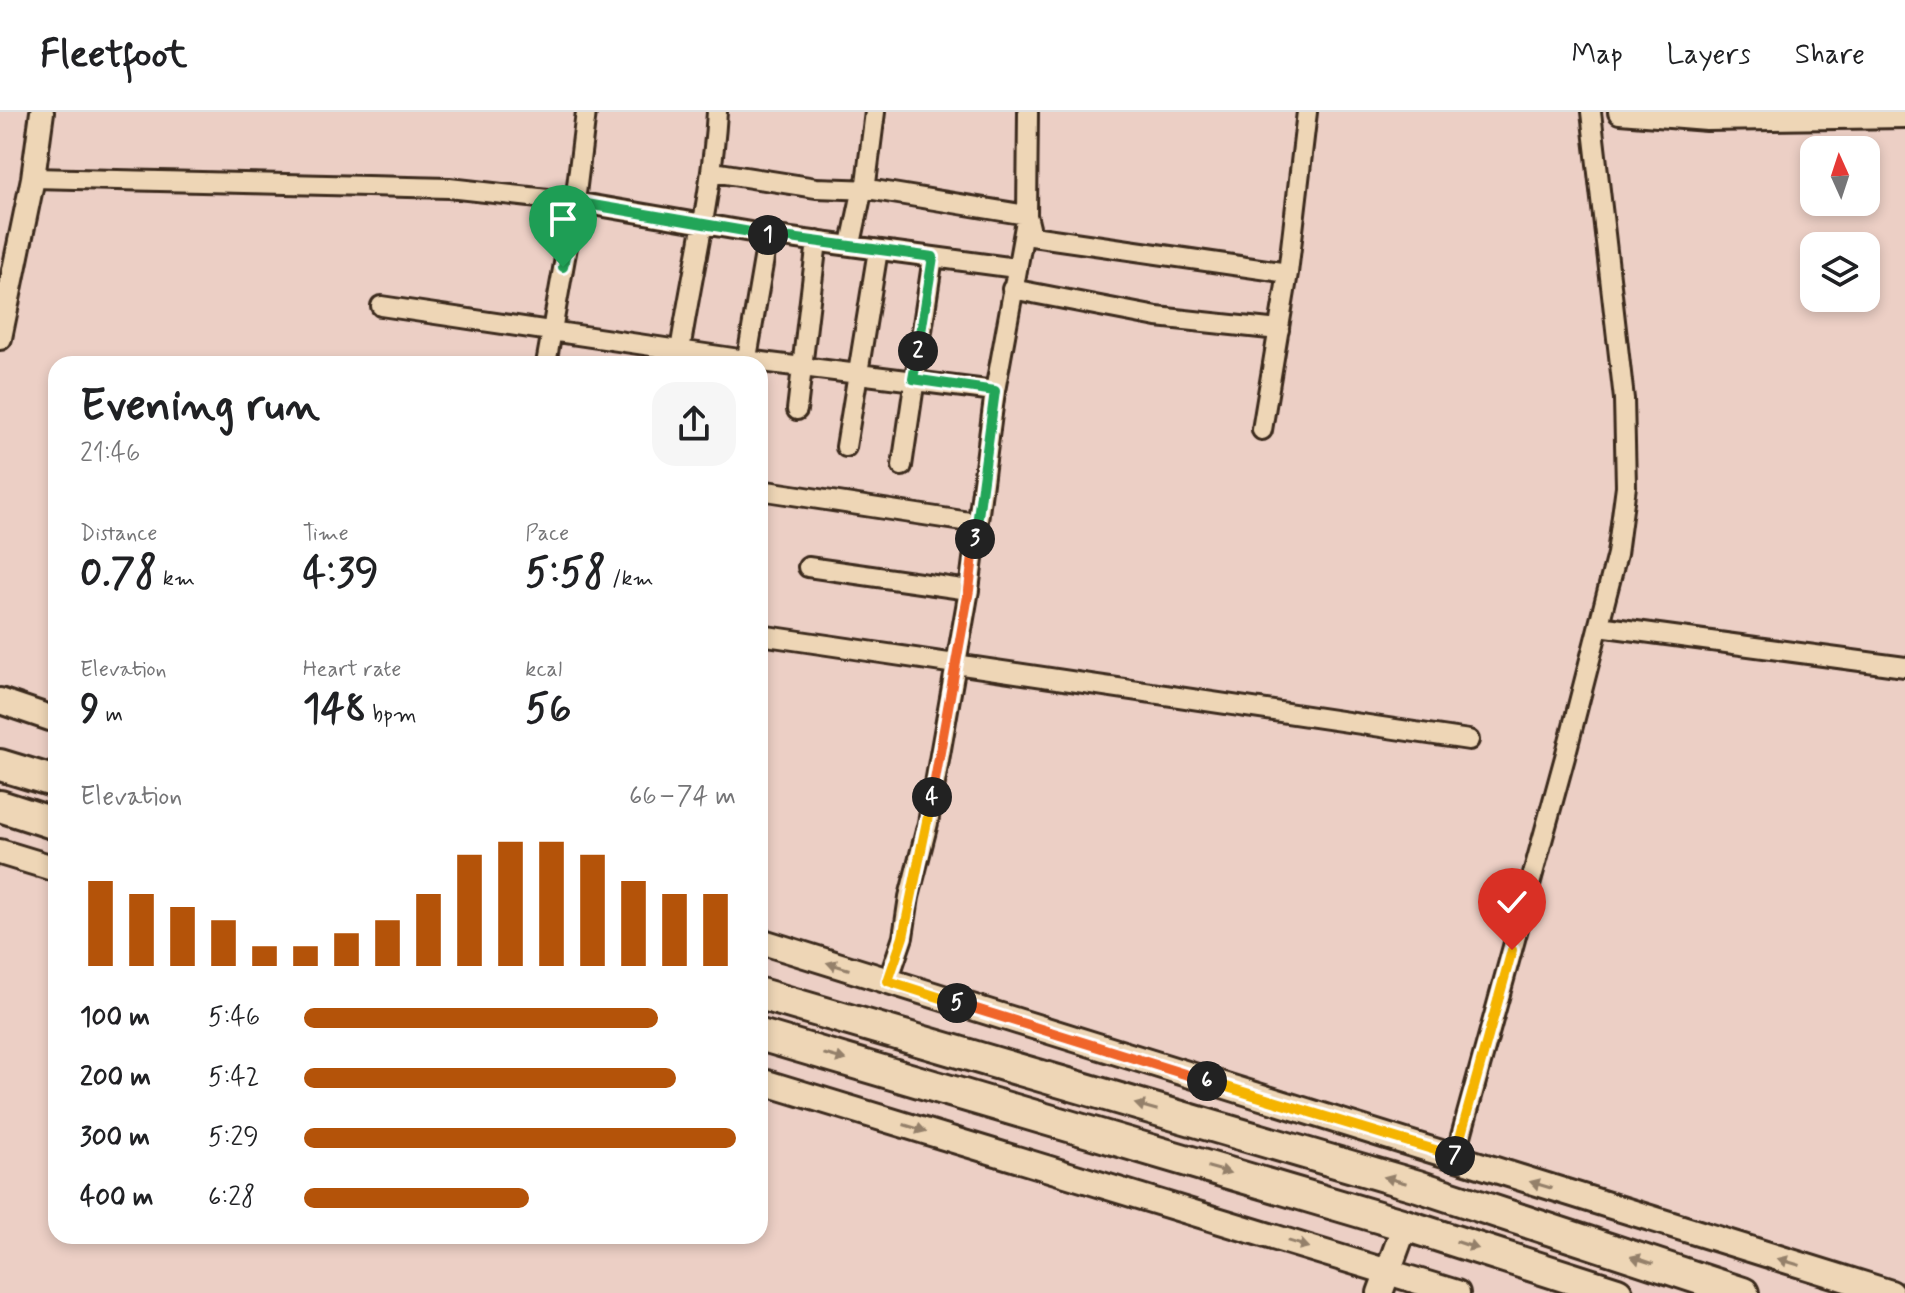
<!DOCTYPE html>
<meta charset="utf-8">
<style>
body{margin:0;font-family:Mynerve,sans-serif;background:#f6f6f6;color:#202124;height:100vh;display:flex;flex-direction:column;font-size:30px;white-space:nowrap}
*{box-sizing:border-box;margin:0}
p{font-size:26px;color:#757577}
.icon{flex:none;width:44px;height:44px;fill:none;stroke:currentColor;stroke-width:2;stroke-linecap:round;stroke-linejoin:round}
.map{position:relative;flex:1;overflow:hidden}
.details{position:absolute;left:48px;top:244px;width:720px;height:888px;display:flex;flex-direction:column;background:#fff;border-radius:24px;box-shadow:0 4px 12px #0003}
.details>*{flex:none}
.needle{width:52px;rotate:357deg}
.buttons{position:absolute;left:1800px;top:24px;display:grid;gap:16px}
.buttons a{display:grid;place-items:center;width:80px;height:80px;border-radius:16px;background:#fff;box-shadow:0 4px 12px #0003;font-size:40px}
.pin{position:absolute;display:grid;place-items:center;width:68px;height:68px;color:#fff;margin:-82px -34px;border-radius:50% 50% 50% 0;rotate:-45deg;box-shadow:0 0 8px #0007}
.pin .icon{rotate:45deg}
.km{position:absolute;width:40px;height:40px;margin:-20px;border-radius:50%;background:#222;color:#fff;font-size:22px;line-height:40px;text-align:center}
.round{display:grid;place-items:center;flex:none;width:84px;height:84px;border-radius:24px;background:#f6f6f6}
.overview{display:flex;align-items:center;justify-content:space-between;height:136px;padding:0 32px}
h1{font-size:44px;font-weight:700;line-height:60px}
.figures{display:grid;grid-template-columns:repeat(3,1fr);gap:12px;height:136px;padding:8px 32px}
.figures div{display:grid;align-content:center}
.figures b{font-size:40px;font-weight:700}
.figures small{font-size:22px;font-weight:400}
.figures p{font-size:22px}
.chart{height:224px;padding:16px 32px}
.chart p{display:flex;justify-content:space-between}
.chart svg{width:100%;height:144px;margin-top:8px;stroke:#b45309;stroke-width:6}
ul{padding:0 32px;list-style:none;font-size:26px}
li{display:grid;grid-template-columns:128px 96px 1fr;align-items:center;height:60px}
li i{height:20px;border-radius:10px;background:#b45309}
header{display:flex;align-items:center;gap:48px;box-sizing:border-box;height:112px;padding:0 40px;background:#fff;border-bottom:2px solid #e0e0e0}
header strong{font-size:38px}
nav{display:flex;gap:44px;margin-inline-start:auto;font-size:28px}
.map>svg:first-child{display:block}
</style>
<header>
<strong>Fleetfoot</strong>
<nav><a>Map</a><a>Layers</a><a>Share</a></nav>
</header>
<div class="map">
<svg width="1905" height="1181" viewBox="0 0 1905 1181">
<rect width="100%" height="100%" fill="#eccfc5"/>
<filter id="ink" filterUnits="userSpaceOnUse"><feTurbulence type="fractalNoise" baseFrequency=".0125" numOctaves="2"/><feDisplacementMap in="SourceGraphic" scale="16" xChannelSelector="R" yChannelSelector="G"/><feConvolveMatrix kernelMatrix="1 2 1 2 8 2 1 2 1" color-interpolation-filters="sRGB"/></filter>
<g filter="url(#ink)">
<g fill="none" stroke-linecap="round" stroke-linejoin="round">
<defs>
<path id="minor" d="M713,60l103,16 58,2 153,25 5,21 256,37
M33,66l416,10 126,14 193,33 248,33
M865,79l10,-79
M851,132l11,-52
M1012,177l145,28 122,13
M381,194l365,54 249,31
M546,252l29,-162 11,-90
M678,252c12,-84 34,-167 39,-252
M746,252l22,-129
M797,298l20,-169
M1262,318l26,-157 19,-161
M846,335l32,-197
M902,354l31,-209
M760,378l216,33
M808,455l161,23
M1599,514l306,41
M760,523l709,105
M888,869l15,-44 6,-40 19,-74 41,-233 26,-199 32,-176 1,-103
M1455,1046l110,-401 52,-203 9,-68 -2,-87 -33,-287"/>
<path id="tertiary" d="M1620,0l87,7 198,-3
M0,226l33,-160 9,-66"/>
<path id="secondary" d="M0,589l56,19
M0,740l56,17
M760,829l1131,352
M760,969l697,212
M1380,1181l25,-68"/>
<path id="trunk" d="M0,653l56,17
M0,694l56,18
M760,882l658,192 325,107
M760,923l645,190 212,68"/>
</defs>
<!-- minor casing -->
<use href="#minor" stroke="#3b2a1e" stroke-width="24"/>
<!-- tertiary casing -->
<use href="#tertiary" stroke="#3b2a1e" stroke-width="28"/>
<!-- secondary casing -->
<use href="#secondary" stroke="#3b2a1e" stroke-width="30"/>
<!-- trunk casing -->
<use href="#trunk" stroke="#3b2a1e" stroke-width="36"/>
<!-- minor -->
<use href="#minor" stroke="#eed6b6" stroke-width="18"/>
<!-- tertiary -->
<use href="#tertiary" stroke="#eed6b6" stroke-width="22"/>
<!-- secondary -->
<use href="#secondary" stroke="#eed6b6" stroke-width="24"/>
<!-- trunk -->
<use href="#trunk" stroke="#eed6b6" stroke-width="30"/>
</g>
<!-- one-way arrows -->
<defs><path id="oneway-solid" d="M-6-.8H1V-3.2L6.5 0L1 3.2V.8H-6Z" transform="scale(2)"/></defs>
<g fill="#94806a">
<use href="#oneway-solid" transform="translate(838 854) rotate(-163)"/>
<use href="#oneway-solid" transform="translate(835 945) rotate(16)"/>
<use href="#oneway-solid" transform="translate(1146 995) rotate(-164)"/>
<use href="#oneway-solid" transform="translate(915 1016) rotate(17)"/>
<use href="#oneway-solid" transform="translate(1219 1058) rotate(16)"/>
<use href="#oneway-solid" transform="translate(1395 1068) rotate(-164)"/>
<use href="#oneway-solid" transform="translate(1541 1073) rotate(-163)"/>
<use href="#oneway-solid" transform="translate(1298 1132) rotate(17)"/>
<use href="#oneway-solid" transform="translate(1467 1133) rotate(18)"/>
<use href="#oneway-solid" transform="translate(1642 1148) rotate(-162)"/>
<use href="#oneway-solid" transform="translate(1789 1150) rotate(-163)"/>
</g>
</g>
<g fill="none" stroke-linecap="round" stroke-linejoin="round" filter="url(#ink)">
<defs>
<path id="split-1" d="M563,155l12,-65 193,33"/>
<path id="split-2" d="M768,123l165,22 -15,94"/>
<path id="split-3" d="M918,239l-5,28 82,12 -20,148"/>
<path id="split-4" d="M932,685l37,-207 6,-51"/>
<path id="split-5" d="M932,685l-29,140 -15,44 69,22"/>
<path id="split-6" d="M957,891l250,78"/>
<path id="split-7" d="M1207,969l248,75"/>
<path id="split-8" d="M1455,1044l57,-206"/>
</defs>
<!-- split-1 casing -->
<use href="#split-1" stroke="#fff" stroke-width="16"/>
<!-- split-2 casing -->
<use href="#split-2" stroke="#fff" stroke-width="16"/>
<!-- split-3 casing -->
<use href="#split-3" stroke="#fff" stroke-width="16"/>
<!-- split-4 casing -->
<use href="#split-4" stroke="#fff" stroke-width="16"/>
<!-- split-5 casing -->
<use href="#split-5" stroke="#fff" stroke-width="16"/>
<!-- split-6 casing -->
<use href="#split-6" stroke="#fff" stroke-width="16"/>
<!-- split-7 casing -->
<use href="#split-7" stroke="#fff" stroke-width="16"/>
<!-- split-8 casing -->
<use href="#split-8" stroke="#fff" stroke-width="16"/>
<!-- split-1 -->
<use href="#split-1" stroke="#22a559" stroke-width="10"/>
<!-- split-2 -->
<use href="#split-2" stroke="#22a559" stroke-width="10"/>
<!-- split-3 -->
<use href="#split-3" stroke="#22a559" stroke-width="10"/>
<!-- split-4 -->
<use href="#split-4" stroke="#f0652b" stroke-width="10"/>
<!-- split-5 -->
<use href="#split-5" stroke="#f5b400" stroke-width="10"/>
<!-- split-6 -->
<use href="#split-6" stroke="#f0652b" stroke-width="10"/>
<!-- split-7 -->
<use href="#split-7" stroke="#f5b400" stroke-width="10"/>
<!-- split-8 -->
<use href="#split-8" stroke="#f5b400" stroke-width="10"/>
</g>
</svg>
<div class="buttons">
<a><svg class="needle" viewBox="-14 -14 28 28"><path d="M0-13l5 13h-10z" fill="#e53935"/><path d="M0 13l5-13h-10z" fill="#757577"/></svg></a>
<a><svg class="icon" aria-label="layers" viewBox="0 0 24 24"><path d="M12 4l9 5-9 5-9-5zM3 14l9 5 9-5"/></svg></a>
</div>
<div class="pin" style="left:563px;top:155px;background:#1e9e55"><svg class="icon" aria-label="arrive" viewBox="0 0 24 24"><path d="M6 21V4h12l-3 4 3 4H6"/></svg></div>
<div class="pin" style="left:1512px;top:838px;background:#d93025"><svg class="icon" aria-label="check" viewBox="0 0 24 24"><path d="M5 12l5 5 9-10"/></svg></div>
<b class="km" style="left:768px;top:123px">1</b>
<b class="km" style="left:918px;top:239px">2</b>
<b class="km" style="left:975px;top:427px">3</b>
<b class="km" style="left:932px;top:685px">4</b>
<b class="km" style="left:957px;top:891px">5</b>
<b class="km" style="left:1207px;top:969px">6</b>
<b class="km" style="left:1455px;top:1044px">7</b>
<section class="details">
<div class="overview"><div><h1>Evening run</h1><p>21:46</p></div><a class="round"><svg class="icon" aria-label="share" viewBox="0 0 24 24"><path d="M12 15V3M7 8l5-5 5 5M5 13v7h14v-7"/></svg></a></div>
<div class="figures">
<div><p>Distance</p><b>0.78<small> km</small></b></div>
<div><p>Time</p><b>4:39</b></div>
<div><p>Pace</p><b>5:58<small> /km</small></b></div>
</div>
<div class="figures">
<div><p>Elevation</p><b>9<small> m</small></b></div>
<div><p>Heart rate</p><b>148<small> bpm</small></b></div>
<div><p>kcal</p><b>56</b></div>
</div>
<div class="chart"><p><span>Elevation</span>66–74 m</p>
<svg viewBox="0 0 160 44" preserveAspectRatio="none"><path d="M5 44V18M15 44V22M25 44V26M35 44V30M45 44V38M55 44V38M65 44V34M75 44V30M85 44V22M95 44V10M105 44V6M115 44V6M125 44V10M135 44V18M145 44V22M155 44V22"/></svg>
</div>
<ul>
<li><b>100 m</b>5:46<i style="width:82%"></i></li>
<li><b>200 m</b>5:42<i style="width:86%"></i></li>
<li><b>300 m</b>5:29<i style="width:100%"></i></li>
<li><b>400 m</b>6:28<i style="width:52%"></i></li>
</ul>
</section>
</div>
